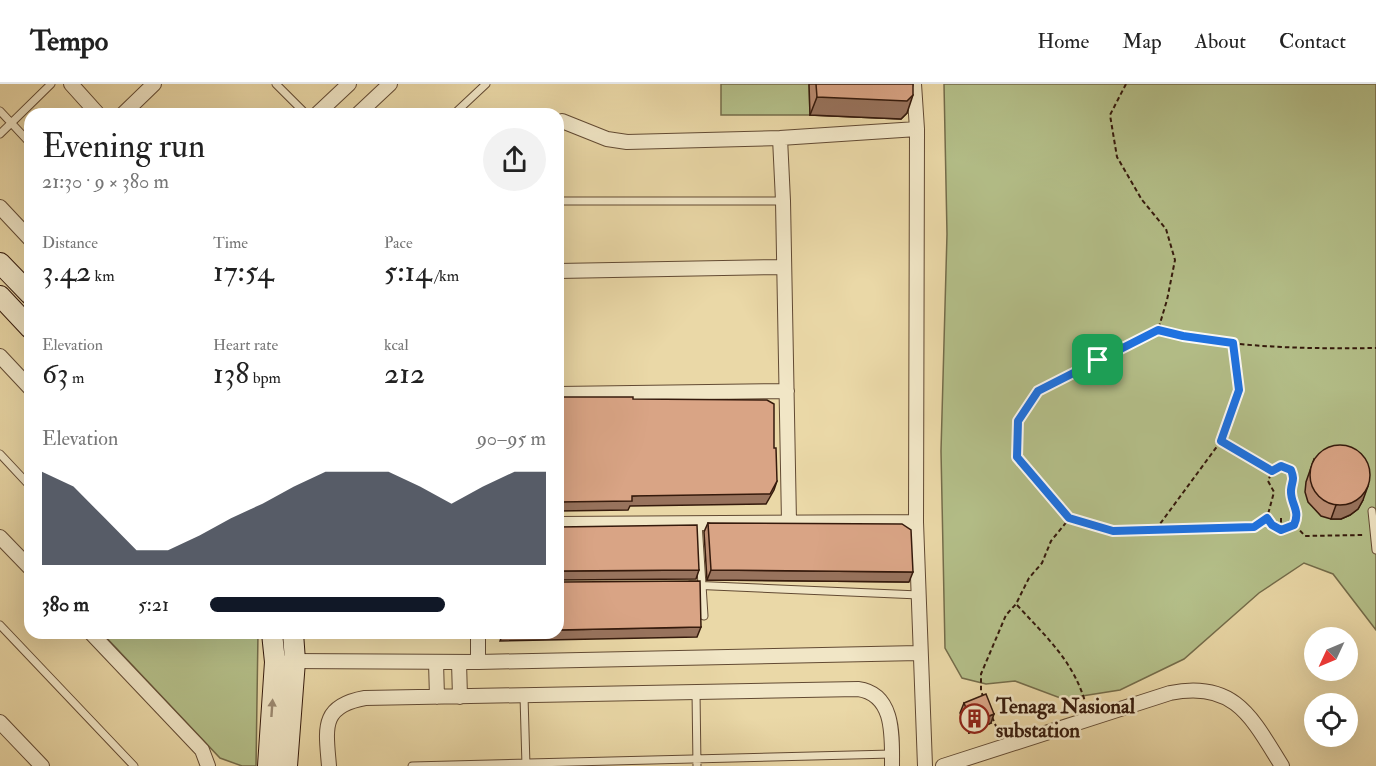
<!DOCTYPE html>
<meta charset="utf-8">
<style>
body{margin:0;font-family:"IM FELL Double Pica",serif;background:#f2f2f2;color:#222;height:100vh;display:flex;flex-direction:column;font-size:22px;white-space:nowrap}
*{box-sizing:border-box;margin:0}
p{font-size:20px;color:#767676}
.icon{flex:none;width:33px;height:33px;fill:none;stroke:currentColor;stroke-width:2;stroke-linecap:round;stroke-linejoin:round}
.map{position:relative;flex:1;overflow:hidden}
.details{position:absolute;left:24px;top:24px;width:540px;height:531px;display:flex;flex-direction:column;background:#fff;border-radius:18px;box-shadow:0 6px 24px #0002}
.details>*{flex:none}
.needle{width:39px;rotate:226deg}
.controls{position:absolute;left:1304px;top:543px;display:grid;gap:12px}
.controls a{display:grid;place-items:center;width:54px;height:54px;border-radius:50%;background:#fff;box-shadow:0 6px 24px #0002;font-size:30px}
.pin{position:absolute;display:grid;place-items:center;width:51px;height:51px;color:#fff;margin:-26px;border-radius:12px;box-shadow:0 3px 9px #0006}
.round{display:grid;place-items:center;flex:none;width:63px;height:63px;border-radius:32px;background:#f2f2f2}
.headline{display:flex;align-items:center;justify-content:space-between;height:102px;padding:0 18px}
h1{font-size:33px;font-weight:600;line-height:45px}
.stats{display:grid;grid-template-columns:repeat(3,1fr);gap:9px;height:102px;padding:6px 18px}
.stats div{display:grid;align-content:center}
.stats b{font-size:30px;font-weight:600}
.stats small{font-size:16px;font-weight:400}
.stats p{font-size:16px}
.chart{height:168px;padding:12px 18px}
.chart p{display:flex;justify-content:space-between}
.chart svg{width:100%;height:108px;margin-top:6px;fill:#111827;opacity:.7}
ul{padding:0 18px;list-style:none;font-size:20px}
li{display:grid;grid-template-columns:96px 72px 1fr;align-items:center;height:45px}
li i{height:15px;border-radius:8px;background:#111827}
header{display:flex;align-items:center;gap:36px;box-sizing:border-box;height:84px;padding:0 30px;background:#fff;border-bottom:2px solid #e0e0e0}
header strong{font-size:28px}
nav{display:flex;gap:33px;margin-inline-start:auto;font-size:21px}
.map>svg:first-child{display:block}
</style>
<header>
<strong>Tempo</strong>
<nav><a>Home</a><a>Map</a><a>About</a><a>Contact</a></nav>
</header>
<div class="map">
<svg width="1376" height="682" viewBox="0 0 1376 682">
<rect width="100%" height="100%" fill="#ead8a7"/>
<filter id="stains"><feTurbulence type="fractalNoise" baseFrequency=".00333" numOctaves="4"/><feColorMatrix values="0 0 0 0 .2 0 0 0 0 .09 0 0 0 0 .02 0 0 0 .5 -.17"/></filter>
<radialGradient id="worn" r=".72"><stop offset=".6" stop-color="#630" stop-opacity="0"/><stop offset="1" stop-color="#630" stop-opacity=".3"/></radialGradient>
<!-- green -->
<path fill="#b4bf89" stroke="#746c4a" stroke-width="1.5" d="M721,0h88l1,31h-89z
M944,0h432v546l-43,-56 -29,-11 -45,30 -75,66 -64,31 -57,9 -48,-18 -29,3 -24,-6 -17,-30 -4,-197 6,-217z
M102,549h156l-2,133h-14l-22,-8z"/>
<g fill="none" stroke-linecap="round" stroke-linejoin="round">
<defs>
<path id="lane" d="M276,0l30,30
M0,27l30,32
M454,30l32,-30
M0,50l51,-50
M558,117h225
M0,370l30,32
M1372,427l4,39
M698,439l6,93
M690,501l229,10
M0,541l134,141
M696,608l1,74
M524,612l2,70
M412,682l480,-12"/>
<path id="street" d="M71,0l27,30
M914,0l3,45 -1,393 9,244
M123,30l31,-30
M317,30l32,-30
M358,30l32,-30
M562,37l45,18 20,3 153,-4 137,-9
M780,54l3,63 6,321
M0,123l30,32
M558,187l225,-4
M0,272l30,32
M558,310l229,-3
M558,440l358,-2
M0,453l30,31
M91,549l111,117 6,16
M289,577l189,1 441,-9
M436,578l1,35
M459,578l1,35
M478,578v-29
M0,638l42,44
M329,682c-3,-37 -9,-60 36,-68l493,-9c37,5 34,48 34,77
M943,682l227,-73c65,-13 82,25 112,73"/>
<path id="secondary" d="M0,179l30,31
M0,212l30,32
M268,682l7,-104 -3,-29
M287,682l8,-105 -2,-28"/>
</defs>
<!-- lane casing -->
<use href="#lane" stroke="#624a33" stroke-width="9"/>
<!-- street casing -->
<use href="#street" stroke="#624a33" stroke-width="16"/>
<!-- secondary casing -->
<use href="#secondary" stroke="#351a0c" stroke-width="22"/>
<!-- path -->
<path stroke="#351a0c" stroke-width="2" stroke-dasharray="4.5 3" stroke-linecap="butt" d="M1126,0l-16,31 7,42 25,43 24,29 9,31 -8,40 -9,30c66,18 149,19 218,18
M1158,246l-120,61 -20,30 -1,36 52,61 44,13 44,-3 64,-87 18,-51 -6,-47
M1221,357l51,30
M1282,382l9,4c4,11 1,10 0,20 -1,14 10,20 4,35l-14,5 -9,-5 -5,-7 7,-26 -6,-11 4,-10z
M1295,441l10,11 60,-1
M1157,444l97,-1 13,-9
M1281,446v-13
M1017,521c29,32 57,56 69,100
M984,613l-3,-5v-18l25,-59 10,-11 13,-26 13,-15 9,-22 18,-22
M992,633l7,16"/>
<!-- lane -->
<use href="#lane" stroke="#f1e6c6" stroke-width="7"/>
<!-- street -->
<use href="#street" stroke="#f1e6c6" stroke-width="14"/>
<!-- secondary -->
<use href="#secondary" stroke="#f1e6c6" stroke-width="20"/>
</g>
<!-- wall -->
<path fill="#bb8d72" stroke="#351a0c" stroke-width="1.5" d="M809,0h104l-6,29 -6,6 -91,-4z
M1314,375l49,41 -5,9 -8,6 -9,4h-10l-10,-3 -13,-14 -3,-10 1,-10z
M708,439l201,59 -202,-2 -3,-48z
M964,619l27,20 -22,10 -9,-20z"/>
<!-- shaded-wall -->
<path fill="#98735d" stroke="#351a0c" stroke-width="1.5" d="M913,11l-6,18 -6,6 -91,-4 7,-18z
M777,397l-3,9 -8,14 -136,2 -2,4 -70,1v-9l74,-6z
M1368,402l-5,14 -5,9 -8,6 -9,4h-10l5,-14z
M699,486l-3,9 -138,1v-7l3,-2z
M711,486l202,2 -4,10 -202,-2z
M701,543l-4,10 -197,4 3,-8h55v-3z
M994,630l-3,9 -22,10 3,-10z"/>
<!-- building -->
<path fill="#d9a485" stroke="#351a0c" stroke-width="1.5" d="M816,0h97v11l-6,6 -90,-4z
M558,313h75v2l134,1 7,4v44h2l1,33 -7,13 -138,2v5l-74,1z
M1310 391a30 30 0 1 1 60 0a30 30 0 1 1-60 0Z
M708,439l194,1 9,6 2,42 -202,-2z
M697,441l2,45 -138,1 -3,2v-46z
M558,495l4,3 138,-1 1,46 -143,3z
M986,610l8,20 -22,9 -8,-20z"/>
<!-- one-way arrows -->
<defs><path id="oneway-solid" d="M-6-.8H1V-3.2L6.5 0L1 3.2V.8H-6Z" transform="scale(1.5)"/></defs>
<use fill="#9c8a72" href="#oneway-solid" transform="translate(272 624) rotate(-86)"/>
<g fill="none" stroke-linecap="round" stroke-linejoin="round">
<defs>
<path id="route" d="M1158,246l25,6 50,7 6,47 -18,51 51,30 9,-5 10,4c4,11 1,10 0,20 -1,14 10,20 3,35l-13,5 -9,-5 -5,-7 -13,9 -141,4 -44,-13 -52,-61 1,-36 20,-30z"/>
</defs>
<!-- route casing -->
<use href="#route" stroke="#fff" stroke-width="12"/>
<!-- route -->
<use href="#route" stroke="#1a73e8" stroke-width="8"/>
</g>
<!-- icons -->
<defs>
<symbol id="building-ring" viewBox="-11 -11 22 22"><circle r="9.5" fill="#f1e6c6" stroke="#8f2418" stroke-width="1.5"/><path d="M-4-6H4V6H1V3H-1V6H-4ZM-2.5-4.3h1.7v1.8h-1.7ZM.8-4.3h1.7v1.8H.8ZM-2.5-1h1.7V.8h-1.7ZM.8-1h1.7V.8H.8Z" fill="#8f2418"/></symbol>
</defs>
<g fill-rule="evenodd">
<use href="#building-ring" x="958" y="618" width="33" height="33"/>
</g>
<g text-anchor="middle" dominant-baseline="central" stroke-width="5" stroke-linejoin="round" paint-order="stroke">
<!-- poi labels -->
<g font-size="21" font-weight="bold" fill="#351a0c" stroke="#f1e6c6" text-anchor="start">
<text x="996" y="622">Tenaga Nasional<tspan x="996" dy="24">substation</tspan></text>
</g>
</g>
<rect width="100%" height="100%" filter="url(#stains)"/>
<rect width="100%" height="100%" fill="url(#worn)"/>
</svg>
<div class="controls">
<a><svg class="needle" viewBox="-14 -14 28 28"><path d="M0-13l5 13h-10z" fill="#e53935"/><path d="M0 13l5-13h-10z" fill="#767676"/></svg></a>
<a><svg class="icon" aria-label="locate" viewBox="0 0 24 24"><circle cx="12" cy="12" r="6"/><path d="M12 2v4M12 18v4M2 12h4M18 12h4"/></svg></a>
</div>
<div class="pin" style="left:1098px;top:276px;background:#1e9e55"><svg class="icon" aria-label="arrive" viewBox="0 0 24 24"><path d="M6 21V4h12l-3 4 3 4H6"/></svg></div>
<section class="details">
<div class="headline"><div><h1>Evening run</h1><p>21:30 · 9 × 380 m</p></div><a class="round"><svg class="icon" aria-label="share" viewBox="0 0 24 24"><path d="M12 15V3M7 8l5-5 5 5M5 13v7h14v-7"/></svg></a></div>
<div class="stats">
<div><p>Distance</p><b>3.42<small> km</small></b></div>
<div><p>Time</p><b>17:54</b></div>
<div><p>Pace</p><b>5:14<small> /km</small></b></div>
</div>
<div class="stats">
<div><p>Elevation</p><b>63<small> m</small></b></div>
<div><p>Heart rate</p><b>138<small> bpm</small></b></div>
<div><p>kcal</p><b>212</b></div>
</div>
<div class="chart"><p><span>Elevation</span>90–95 m</p>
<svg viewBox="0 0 160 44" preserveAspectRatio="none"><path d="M0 44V6L10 12L20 25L30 38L40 38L50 32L60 25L70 19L80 12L90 6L100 6L110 6L120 12L130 19L140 12L150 6L160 6V44z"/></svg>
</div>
<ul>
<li><b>380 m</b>5:21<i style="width:70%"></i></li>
</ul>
</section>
</div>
